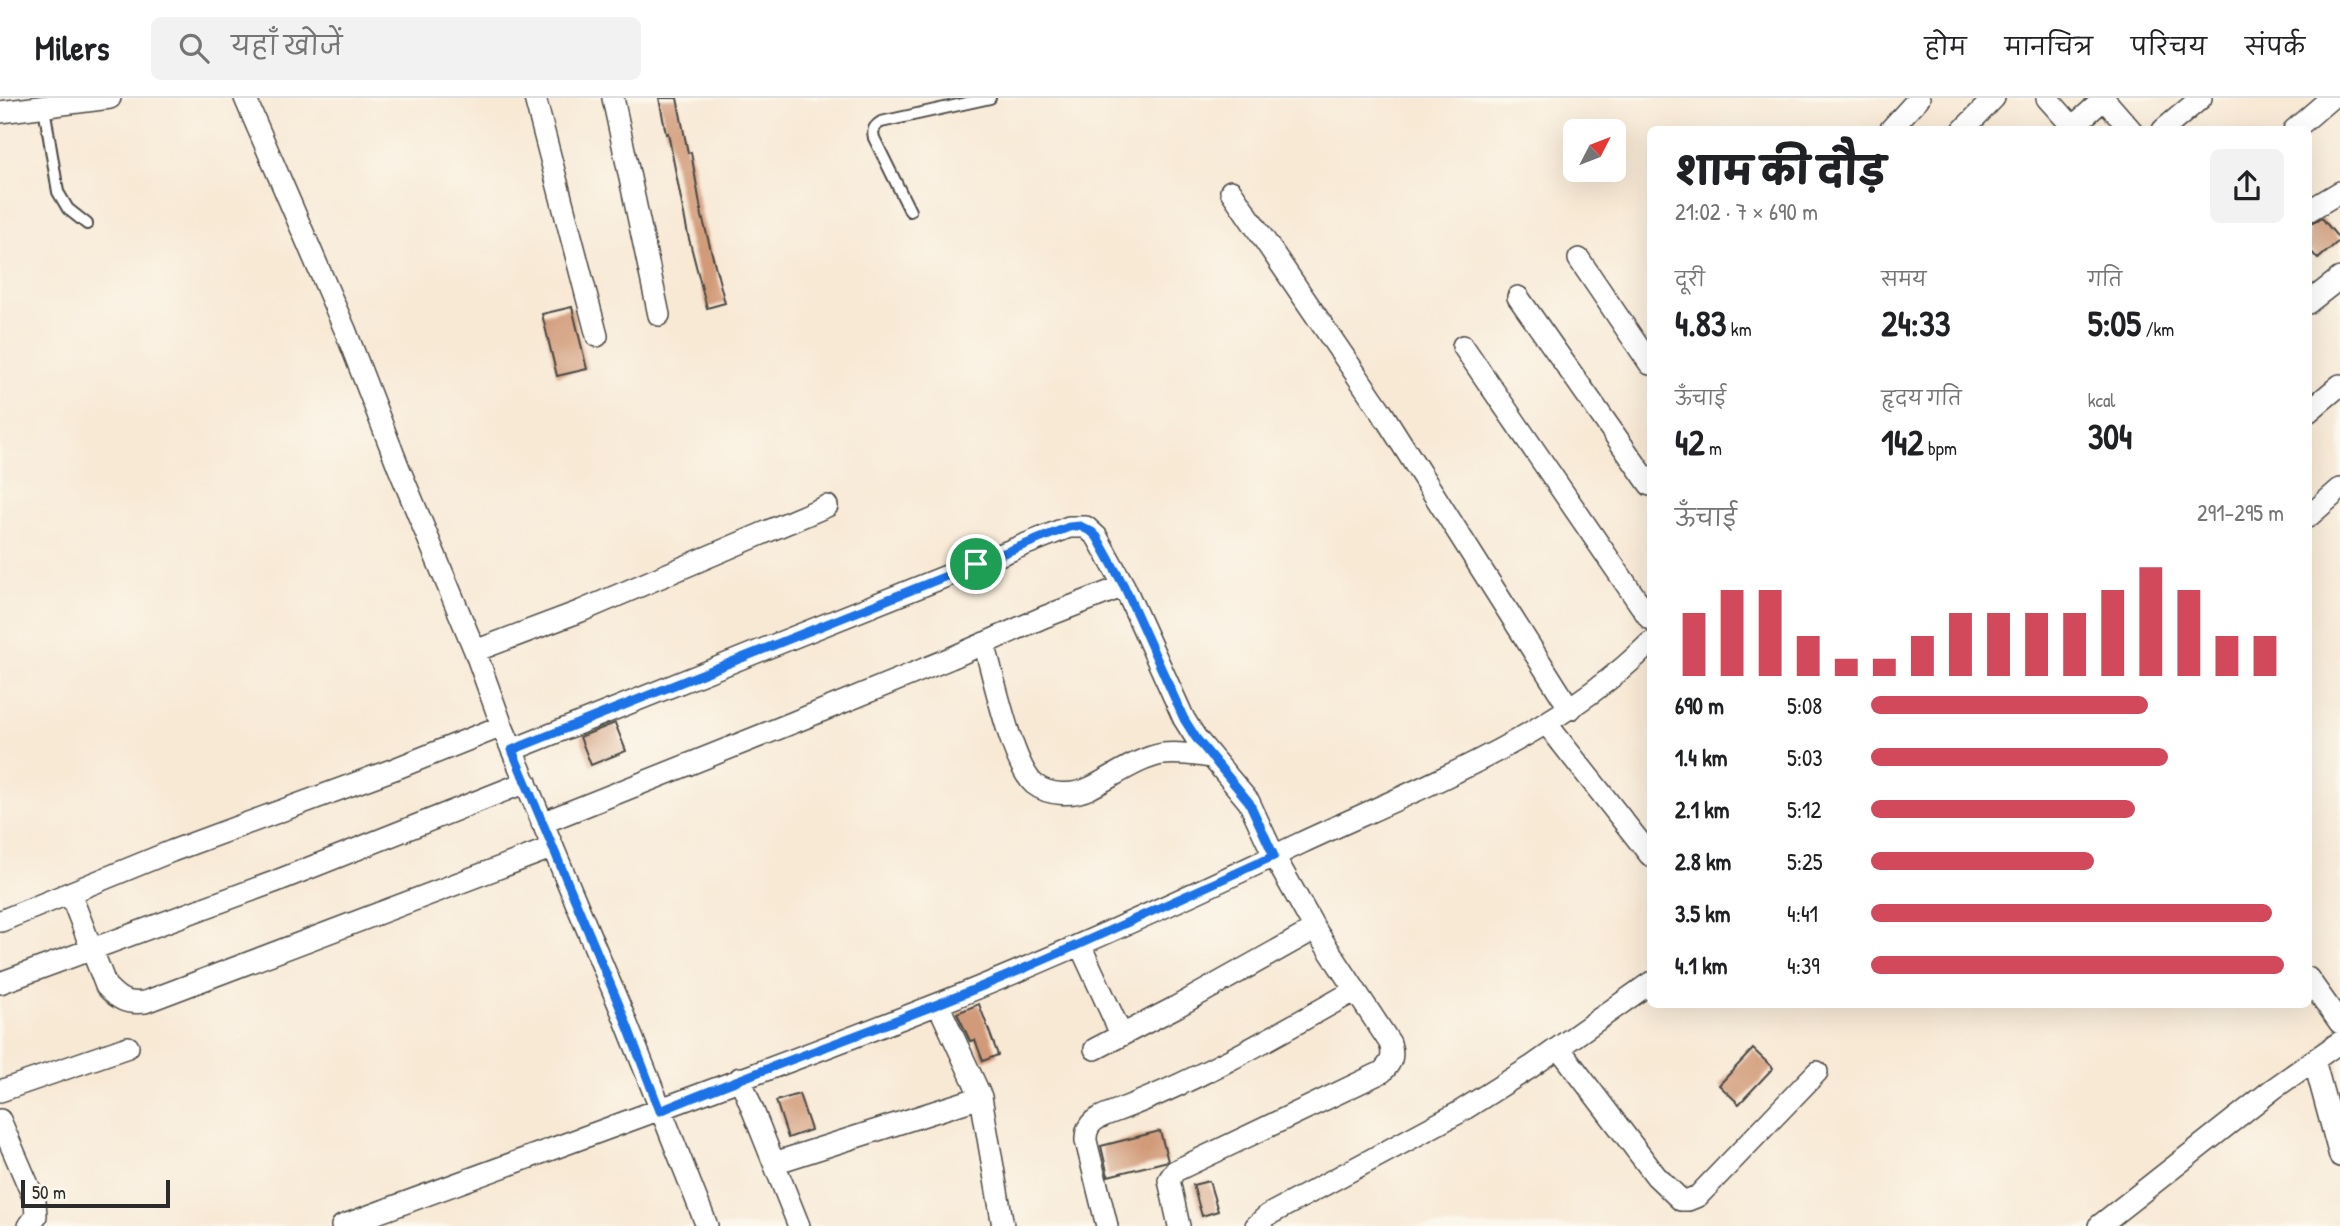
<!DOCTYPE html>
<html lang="hi">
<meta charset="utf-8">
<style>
body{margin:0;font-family:"Patrick Hand","Playpen Sans Deva",sans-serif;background:#f2f2f2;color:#202124;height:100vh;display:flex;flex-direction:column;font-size:26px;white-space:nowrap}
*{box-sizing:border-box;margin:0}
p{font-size:23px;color:#757577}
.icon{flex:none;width:38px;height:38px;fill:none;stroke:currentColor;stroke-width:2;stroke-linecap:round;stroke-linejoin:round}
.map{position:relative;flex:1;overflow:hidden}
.panel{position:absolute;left:1647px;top:28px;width:665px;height:882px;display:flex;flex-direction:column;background:#fff;border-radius:10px;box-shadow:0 7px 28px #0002}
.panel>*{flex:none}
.needle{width:46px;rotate:48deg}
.fabs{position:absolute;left:1563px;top:21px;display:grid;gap:14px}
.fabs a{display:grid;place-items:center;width:63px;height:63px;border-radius:10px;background:#fff;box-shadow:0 7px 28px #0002;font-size:35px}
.scale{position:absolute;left:21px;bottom:18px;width:149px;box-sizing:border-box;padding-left:7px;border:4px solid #2b2b2b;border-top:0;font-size:19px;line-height:24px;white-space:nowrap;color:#2b2b2b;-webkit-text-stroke:5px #fbf7ec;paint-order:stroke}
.pin{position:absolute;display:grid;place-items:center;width:60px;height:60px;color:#fff;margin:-30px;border:4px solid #fff;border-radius:50%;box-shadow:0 2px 7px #0007}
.round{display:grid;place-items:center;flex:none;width:74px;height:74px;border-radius:10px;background:#f2f2f2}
.summary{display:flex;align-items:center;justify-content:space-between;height:119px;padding:0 28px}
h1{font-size:38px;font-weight:800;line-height:52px}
.stats{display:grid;grid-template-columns:repeat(3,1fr);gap:10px;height:119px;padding:7px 28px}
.stats div{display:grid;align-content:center}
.stats b{font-size:35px;font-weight:800}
.stats small{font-size:19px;font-weight:400}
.stats p{font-size:19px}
.chart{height:196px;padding:14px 28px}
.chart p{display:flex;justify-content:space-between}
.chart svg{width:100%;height:126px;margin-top:7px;stroke:#d1495b;stroke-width:6}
ul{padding:0 28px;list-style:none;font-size:23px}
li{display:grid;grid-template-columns:112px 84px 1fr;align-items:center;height:52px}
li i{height:18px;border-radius:9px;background:#d1495b}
header{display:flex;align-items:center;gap:42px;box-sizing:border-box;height:98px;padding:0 35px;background:#fff;border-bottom:2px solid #e0e0e0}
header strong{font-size:33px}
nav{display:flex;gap:38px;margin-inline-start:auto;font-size:24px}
.search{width:490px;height:63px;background:#f2f2f2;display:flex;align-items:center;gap:18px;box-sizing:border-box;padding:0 24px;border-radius:10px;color:#757577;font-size:26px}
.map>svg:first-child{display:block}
</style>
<header>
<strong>Milers</strong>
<div class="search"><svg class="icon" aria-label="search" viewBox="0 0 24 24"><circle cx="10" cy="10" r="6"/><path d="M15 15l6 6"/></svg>यहाँ खोजें</div>
<nav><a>होम</a><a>मानचित्र</a><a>परिचय</a><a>संपर्क</a></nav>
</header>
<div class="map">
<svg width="2340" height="1128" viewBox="0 0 2340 1128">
<rect width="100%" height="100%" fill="#fbf7ec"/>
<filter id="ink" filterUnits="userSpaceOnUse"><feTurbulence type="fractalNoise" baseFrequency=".0143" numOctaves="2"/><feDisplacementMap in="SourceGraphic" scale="14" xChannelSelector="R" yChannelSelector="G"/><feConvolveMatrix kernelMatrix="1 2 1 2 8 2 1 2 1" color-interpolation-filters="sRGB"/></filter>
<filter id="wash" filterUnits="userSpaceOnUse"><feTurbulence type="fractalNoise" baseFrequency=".00686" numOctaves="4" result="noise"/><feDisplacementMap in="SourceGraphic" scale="28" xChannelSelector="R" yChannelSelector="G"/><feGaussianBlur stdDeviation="1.57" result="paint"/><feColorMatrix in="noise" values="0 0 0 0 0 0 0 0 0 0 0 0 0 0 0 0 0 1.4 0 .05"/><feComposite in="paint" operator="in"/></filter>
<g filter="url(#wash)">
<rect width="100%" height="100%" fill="#f8e9d5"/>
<g id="blocks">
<!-- building -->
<path fill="#d19b79" d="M659,0h18l11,55 3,-1 11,64 23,87 -18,5 -19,-73 -20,-102 -2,1z
M2322,120l18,22 -22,19 -10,-11v-24z
M572,209l15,62 -30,7 -15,-62z
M615,625l11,28 -35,14 -11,-28z
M979,906l19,51 -15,6 -8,-21 -5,1 -13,-28z
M1753,951l20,19 -34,36 -20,-19z
M799,996l12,36 -23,8 -12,-37z
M1160,1033l8,30 -60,15 -7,-30z
M1209,1083l9,30 -16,5 -9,-31z"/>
</g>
</g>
<g filter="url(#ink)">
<use href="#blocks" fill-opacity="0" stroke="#4a4844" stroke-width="2"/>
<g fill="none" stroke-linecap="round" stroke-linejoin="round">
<defs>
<path id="lane" d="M44,9l14,85 10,17 19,15
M910,113l-36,-73c-2,-8 0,-12 7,-16l109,-24"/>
<path id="street" d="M245,0l101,234 52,134 77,185 27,75 120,286 85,214
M535,0l62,238
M613,0l46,217
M2047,0l25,28
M2103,0l28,32
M0,14l110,-14
M1890,32l29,-32
M1963,32l31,-32
M2069,32l35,-31
M2163,32l38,-32
M2294,32l37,-32
M1231,93l150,220 189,298
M2308,113l32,-19
M1579,161l71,105
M1518,199l132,188
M2308,205l32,-25
M1463,248l187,273
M2308,314l32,-27
M2308,419l32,-28
M984,545c9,31 28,122 50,141 15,12 40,12 56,4 23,-11 48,-30 73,-34 16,-2 32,1 48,3
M475,553l106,-40 246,-105
M1546,625l104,132
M512,652l557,-223h17l11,10 27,49 60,133 12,19 53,64 25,54 41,73 75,114c4,13 2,19 -8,29l-207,99 -6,9 10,46
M542,725l250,-100 159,-65 93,-41 80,-31
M70,795l36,93c13,14 20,18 39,16l406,-154
M1,823l171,-70 225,-83 105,-42
M1080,847l41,89
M2308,880l32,45
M0,885l274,-101 252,-100
M938,906l43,93 22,129
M1559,950l97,128 25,24h7l10,-4 119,-124
M1095,951l81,-42 139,-78
M2314,962l26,96
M740,980l59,148
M0,993l128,-44
M0,1022l35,81 1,15 -7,10
M774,1065l207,-66
M342,1128c199,-74 399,-144 596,-222 123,-49 244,-104 363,-161 118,-55 256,-107 349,-200
M1107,1128l-21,-85c-1,-20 13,-24 30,-30 84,-31 160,-76 238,-120
M1256,1128l12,-11 190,-102 73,-46 119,-84
M2099,1128l174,-137 67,-47"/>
</defs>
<!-- lane casing -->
<use href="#lane" stroke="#4a4844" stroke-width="14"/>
<!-- street casing -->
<use href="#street" stroke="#4a4844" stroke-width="24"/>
<!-- lane -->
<use href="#lane" stroke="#fff" stroke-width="10"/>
<!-- street -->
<use href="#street" stroke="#fff" stroke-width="21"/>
</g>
</g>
<g fill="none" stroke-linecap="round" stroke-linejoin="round" filter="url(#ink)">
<defs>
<path id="route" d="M1080,428l12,6 5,5 27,49 60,133 12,19 53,64 25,54c-112,50 -222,103 -336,148 -92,36 -186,69 -278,107l-38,-99 -110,-262 557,-223z"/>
</defs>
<!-- route casing -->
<use href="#route" stroke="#fff" stroke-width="14"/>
<!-- route -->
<use href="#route" stroke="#1a73e8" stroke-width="9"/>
</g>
</svg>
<div class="fabs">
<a><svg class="needle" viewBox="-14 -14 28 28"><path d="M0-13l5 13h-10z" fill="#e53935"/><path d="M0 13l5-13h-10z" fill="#757577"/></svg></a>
</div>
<div class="scale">50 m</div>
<div class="pin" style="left:976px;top:466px;background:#1e9e55"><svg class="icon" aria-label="arrive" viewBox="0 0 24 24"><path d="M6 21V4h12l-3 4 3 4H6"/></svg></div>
<section class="panel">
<div class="summary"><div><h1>शाम की दौड़</h1><p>21:02 · 7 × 690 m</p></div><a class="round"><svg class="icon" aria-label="share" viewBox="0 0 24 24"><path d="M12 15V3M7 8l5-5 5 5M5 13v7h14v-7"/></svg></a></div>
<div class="stats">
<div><p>दूरी</p><b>4.83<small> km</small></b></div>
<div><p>समय</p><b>24:33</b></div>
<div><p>गति</p><b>5:05<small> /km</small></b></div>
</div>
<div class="stats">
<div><p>ऊँचाई</p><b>42<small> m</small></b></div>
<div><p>हृदय गति</p><b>142<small> bpm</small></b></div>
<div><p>kcal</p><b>304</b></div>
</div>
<div class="chart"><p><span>ऊँचाई</span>291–295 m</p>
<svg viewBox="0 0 160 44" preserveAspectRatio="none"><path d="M5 44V22M15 44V14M25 44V14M35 44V30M45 44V38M55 44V38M65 44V30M75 44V22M85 44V22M95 44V22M105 44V22M115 44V14M125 44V6M135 44V14M145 44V30M155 44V30"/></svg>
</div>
<ul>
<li><b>690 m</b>5:08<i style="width:67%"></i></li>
<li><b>1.4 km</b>5:03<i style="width:72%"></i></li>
<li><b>2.1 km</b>5:12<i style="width:64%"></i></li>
<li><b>2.8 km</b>5:25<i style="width:54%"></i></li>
<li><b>3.5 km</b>4:41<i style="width:97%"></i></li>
<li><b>4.1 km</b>4:39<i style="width:100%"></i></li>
</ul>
</section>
</div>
